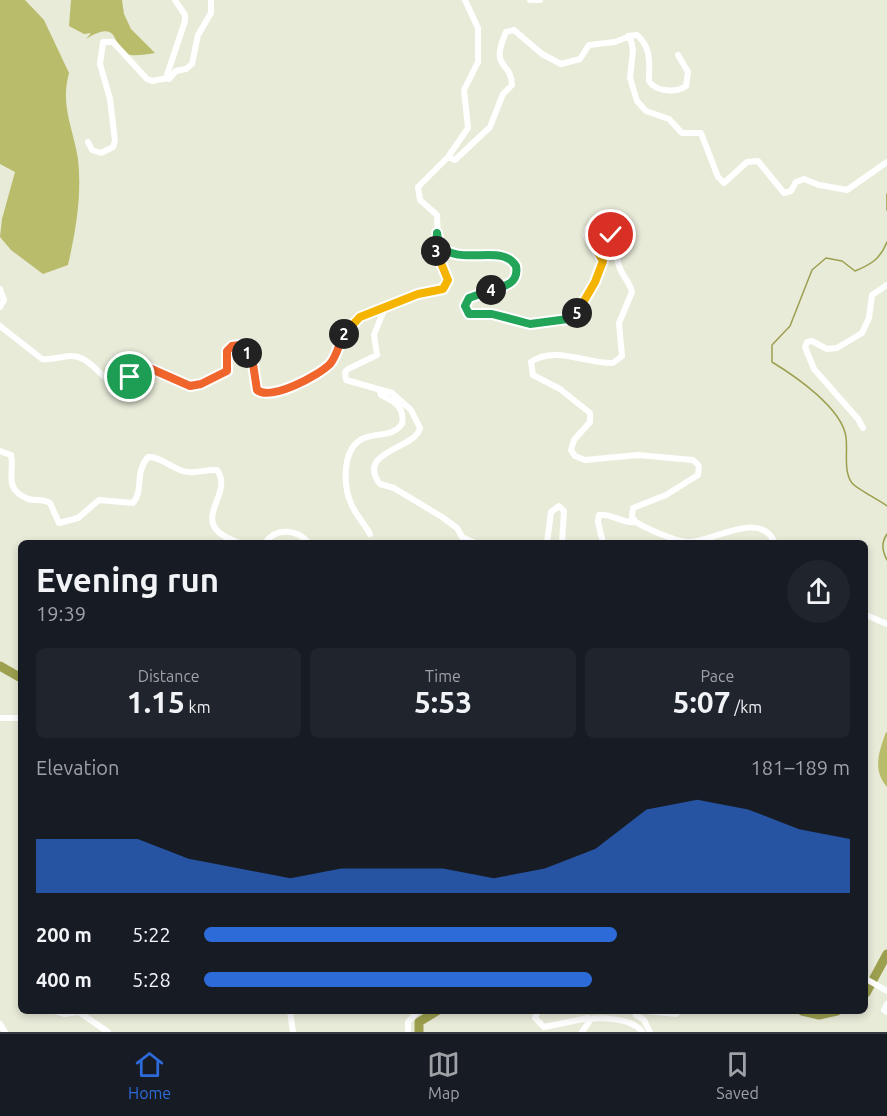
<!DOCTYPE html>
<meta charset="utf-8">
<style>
body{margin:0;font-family:Ubuntu,sans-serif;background:#20242c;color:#f1f3f6;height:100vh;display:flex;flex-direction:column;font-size:22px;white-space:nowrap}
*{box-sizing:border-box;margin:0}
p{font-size:20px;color:#9ea1a6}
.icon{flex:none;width:33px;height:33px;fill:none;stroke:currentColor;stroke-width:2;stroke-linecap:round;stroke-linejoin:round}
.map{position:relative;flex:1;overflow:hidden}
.sheet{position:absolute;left:18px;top:540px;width:850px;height:474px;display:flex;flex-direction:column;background:#171b24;border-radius:9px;box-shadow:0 3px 9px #0003}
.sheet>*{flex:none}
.pin{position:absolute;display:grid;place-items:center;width:51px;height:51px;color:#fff;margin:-26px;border:3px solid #fff;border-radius:50%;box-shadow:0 2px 6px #0007}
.km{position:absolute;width:30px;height:30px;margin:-15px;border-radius:50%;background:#222;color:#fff;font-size:16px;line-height:30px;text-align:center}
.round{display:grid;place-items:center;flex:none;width:63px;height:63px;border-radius:32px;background:#20242c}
.head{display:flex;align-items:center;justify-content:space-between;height:102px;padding:0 18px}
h1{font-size:33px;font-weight:700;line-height:45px}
.metrics{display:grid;grid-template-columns:repeat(3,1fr);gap:9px;height:102px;padding:6px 18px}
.metrics div{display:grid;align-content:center;border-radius:9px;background:#20242c;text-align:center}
.metrics b{font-size:30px;font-weight:700}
.metrics small{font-size:16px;font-weight:400}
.metrics p{font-size:16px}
.chart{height:168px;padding:12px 18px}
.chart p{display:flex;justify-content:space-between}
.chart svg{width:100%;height:108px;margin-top:6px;fill:#2d6bd8;opacity:.7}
ul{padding:0 18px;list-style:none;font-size:20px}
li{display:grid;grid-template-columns:96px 72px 1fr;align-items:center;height:45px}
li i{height:15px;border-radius:8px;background:#2d6bd8}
.dock{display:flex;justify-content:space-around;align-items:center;height:84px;border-top:2px solid #363941;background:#171b24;font-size:16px;color:#9ea1a6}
.dock a{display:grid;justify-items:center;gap:3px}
.dock .selected{color:#2d6bd8}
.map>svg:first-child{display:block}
</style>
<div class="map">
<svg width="887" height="1032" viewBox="0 0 887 1032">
<rect width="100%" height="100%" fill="#e9ebd9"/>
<!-- forest -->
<path fill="#b9bc6b" d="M0,0h25l19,20 25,53c-9,33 4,54 9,86 4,36 -2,71 -10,106l-25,9 -32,-24 -11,-13 2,-18 13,-47 -15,-8z
M71,0h51l2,14 7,15 24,24c-7,1 -17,3 -24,2 -22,-3 -7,-39 -45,-16l5,-6 -7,1 -15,-8z
M886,732l1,1v54c-15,-17 -8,-35 -1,-55z"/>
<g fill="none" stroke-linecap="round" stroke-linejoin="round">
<!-- stream -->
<path stroke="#9c9f4e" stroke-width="1.5" d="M887,194v16
M887,242c-7,17 -15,22 -32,29l-13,-10 -16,-3 -14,12 -22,56 -18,19v17c23,14 70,46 74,75 2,14 -3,34 6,46 5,6 27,17 35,23
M887,534c-6,9 -5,16 0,26"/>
<!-- river -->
<path stroke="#9c9f4e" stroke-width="9" d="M0,666l21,12
M866,993l21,-39
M802,1011l17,4 18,-4
M419,1032v-10l18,-11"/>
<!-- minor -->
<path stroke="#fff" stroke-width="6" d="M175,0l10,15v6l-18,54 2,4 7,-8 10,-2 6,-5 6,-29 13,-22v-13
M465,0l13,28v34l-14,28 4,38 -20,29 -30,30 2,13 17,15 1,25 5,9c8,4 14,7 23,8 13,1 70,-8 47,25l-44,16 -4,11 6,6 21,-1 38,10 38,-5 12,-10 22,-43c2,-15 -15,-21 -12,-36l8,-3c20,7 16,23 21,39 3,10 11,16 13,26l-13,31 3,33 -9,7c-25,1 -59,-18 -82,-1l2,13 27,14 30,24v9l-16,18 -3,10 4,6 10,4 53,-5 55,5 6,6 -1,9 -32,20 -33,13 -1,9 4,5c9,6 41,20 52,20 24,1 72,-34 87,1
M530,0h10
M628,36l9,-1c15,13 12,29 12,46 7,11 27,12 37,5l2,-14 -10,-17
M88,142l4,8 9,3 12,-6 2,-6 -5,-42 -10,-35 3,-22h10l34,37 5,2 16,-3
M448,157l7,3 35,-33 13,-33 9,-9c-1,-26 -23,-14 -6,-53l8,-2 28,24 19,10 19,-5 9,-14 26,-3 15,-6 3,14 -3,28 7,23 9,10 23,8 13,14h19l17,44 6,6 23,-21 11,-1 26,32 7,-2 5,-9 8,-3 15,6 28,5 40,-28
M0,289l4,11 -4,7
M384,310l-10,25 3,20 -29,14 -3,3 1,8 46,13 19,17 9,18c-4,21 -65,23 -40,56l14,4 48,29 15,11 5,9 13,6
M0,326l42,33c14,2 26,-7 39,-1 14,6 20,21 36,25l30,-16c28,7 30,26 63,13 6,-3 12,-4 17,-9v-20l5,-5 8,-1 13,19 4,26 11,3 40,-13 24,-18 14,-32 14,-13 58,-23 25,-5 5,-9 -9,-18 -4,-22
M863,428l-5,-9 -44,-50 -9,-22 2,-5 5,-1 15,8 10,-1 25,-15 7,-15 3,-23 15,-10
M0,451l11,4c4,16 -8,33 15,43 8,4 16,0 24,5l9,20 19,-5 21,-18 34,3c11,-13 1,-30 15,-46 12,-1 23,11 35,14 12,4 22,-2 34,-1 19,26 -35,54 23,73
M370,534c-5,-9 -13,-18 -18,-28 -9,-19 -11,-58 12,-68 15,-6 27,0 38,-14 3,-17 -8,-23 -21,-29l-2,-6
M265,543c11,-16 32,-14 44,0
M547,543l4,-31 8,-6 5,5 -2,32
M603,543l-5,-21 1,-7c13,-2 23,9 37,7
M866,615l21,9
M0,718h21
M866,979l21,12
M887,1004l-3,6 3,2
M54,1011l10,3 15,-2 29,20
M290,1011l3,21
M538,1011l-3,7 9,9 44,-9 1,4 -7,10
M639,1011l-3,4 8,5 6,12
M648,1011l28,3 3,-3
M590,1019c14,-2 44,0 52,13
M0,1024l5,8
M408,1032v-10l10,-11"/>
</g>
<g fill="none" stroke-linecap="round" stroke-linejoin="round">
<defs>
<path id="split-1" d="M130,377l17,-10 43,19 11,-2 26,-13v-20l5,-5 8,-1 7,8"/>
<path id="split-2" d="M247,353l6,11 4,26c14,11 61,-14 73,-26 7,-8 9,-21 14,-30"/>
<path id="split-3" d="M344,334l16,-17 58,-23 25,-5 5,-9 -12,-29"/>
<path id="split-4" d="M436,251l1,-18 2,12c22,23 62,-3 77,21 3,17 -10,20 -25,24"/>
<path id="split-5" d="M491,290l-22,8 -4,8 4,8h23l38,10 38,-5 9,-6"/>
<path id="split-6" d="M577,313l18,-31 8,-21 -14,-25 1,-6 8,-3 13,8"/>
</defs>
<!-- split-1 casing -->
<use href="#split-1" stroke="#fff" stroke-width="12"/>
<!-- split-2 casing -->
<use href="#split-2" stroke="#fff" stroke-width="12"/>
<!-- split-3 casing -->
<use href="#split-3" stroke="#fff" stroke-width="12"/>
<!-- split-4 casing -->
<use href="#split-4" stroke="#fff" stroke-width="12"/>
<!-- split-5 casing -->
<use href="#split-5" stroke="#fff" stroke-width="12"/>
<!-- split-6 casing -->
<use href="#split-6" stroke="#fff" stroke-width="12"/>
<!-- split-1 -->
<use href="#split-1" stroke="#f0652b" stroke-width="8"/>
<!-- split-2 -->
<use href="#split-2" stroke="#f0652b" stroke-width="8"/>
<!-- split-3 -->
<use href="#split-3" stroke="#f5b400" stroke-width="8"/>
<!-- split-4 -->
<use href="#split-4" stroke="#22a559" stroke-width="8"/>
<!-- split-5 -->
<use href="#split-5" stroke="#22a559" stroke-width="8"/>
<!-- split-6 -->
<use href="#split-6" stroke="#f5b400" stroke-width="8"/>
</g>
</svg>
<div class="pin" style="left:130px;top:377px;background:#1e9e55"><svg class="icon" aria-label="arrive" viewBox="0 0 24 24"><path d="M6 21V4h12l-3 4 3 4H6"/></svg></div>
<div class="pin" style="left:611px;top:235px;background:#d93025"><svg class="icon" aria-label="check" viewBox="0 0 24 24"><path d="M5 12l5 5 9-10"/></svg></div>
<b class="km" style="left:247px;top:353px">1</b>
<b class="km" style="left:344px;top:334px">2</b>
<b class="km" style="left:436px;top:251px">3</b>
<b class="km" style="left:491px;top:290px">4</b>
<b class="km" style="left:577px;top:313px">5</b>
<section class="sheet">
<div class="head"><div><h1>Evening run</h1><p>19:39</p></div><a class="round"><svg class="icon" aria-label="share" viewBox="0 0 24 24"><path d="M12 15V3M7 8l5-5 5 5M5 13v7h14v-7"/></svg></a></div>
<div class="metrics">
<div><p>Distance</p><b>1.15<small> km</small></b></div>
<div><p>Time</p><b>5:53</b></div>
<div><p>Pace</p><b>5:07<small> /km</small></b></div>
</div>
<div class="chart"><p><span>Elevation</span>181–189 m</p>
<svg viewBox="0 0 160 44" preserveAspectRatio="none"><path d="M0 44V22L10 22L20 22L30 30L40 34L50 38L60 34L70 34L80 34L90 38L100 34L110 26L120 10L130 6L140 10L150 18L160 22V44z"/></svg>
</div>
<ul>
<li><b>200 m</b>5:22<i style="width:64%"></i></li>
<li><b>400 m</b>5:28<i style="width:60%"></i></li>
</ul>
</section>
</div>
<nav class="dock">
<a class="selected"><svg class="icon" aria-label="home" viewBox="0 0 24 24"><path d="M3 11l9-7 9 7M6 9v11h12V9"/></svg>Home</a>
<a><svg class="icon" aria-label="map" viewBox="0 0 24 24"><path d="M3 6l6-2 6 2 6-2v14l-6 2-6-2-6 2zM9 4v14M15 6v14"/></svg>Map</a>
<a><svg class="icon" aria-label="saved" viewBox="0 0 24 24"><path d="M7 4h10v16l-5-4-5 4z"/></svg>Saved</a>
</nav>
